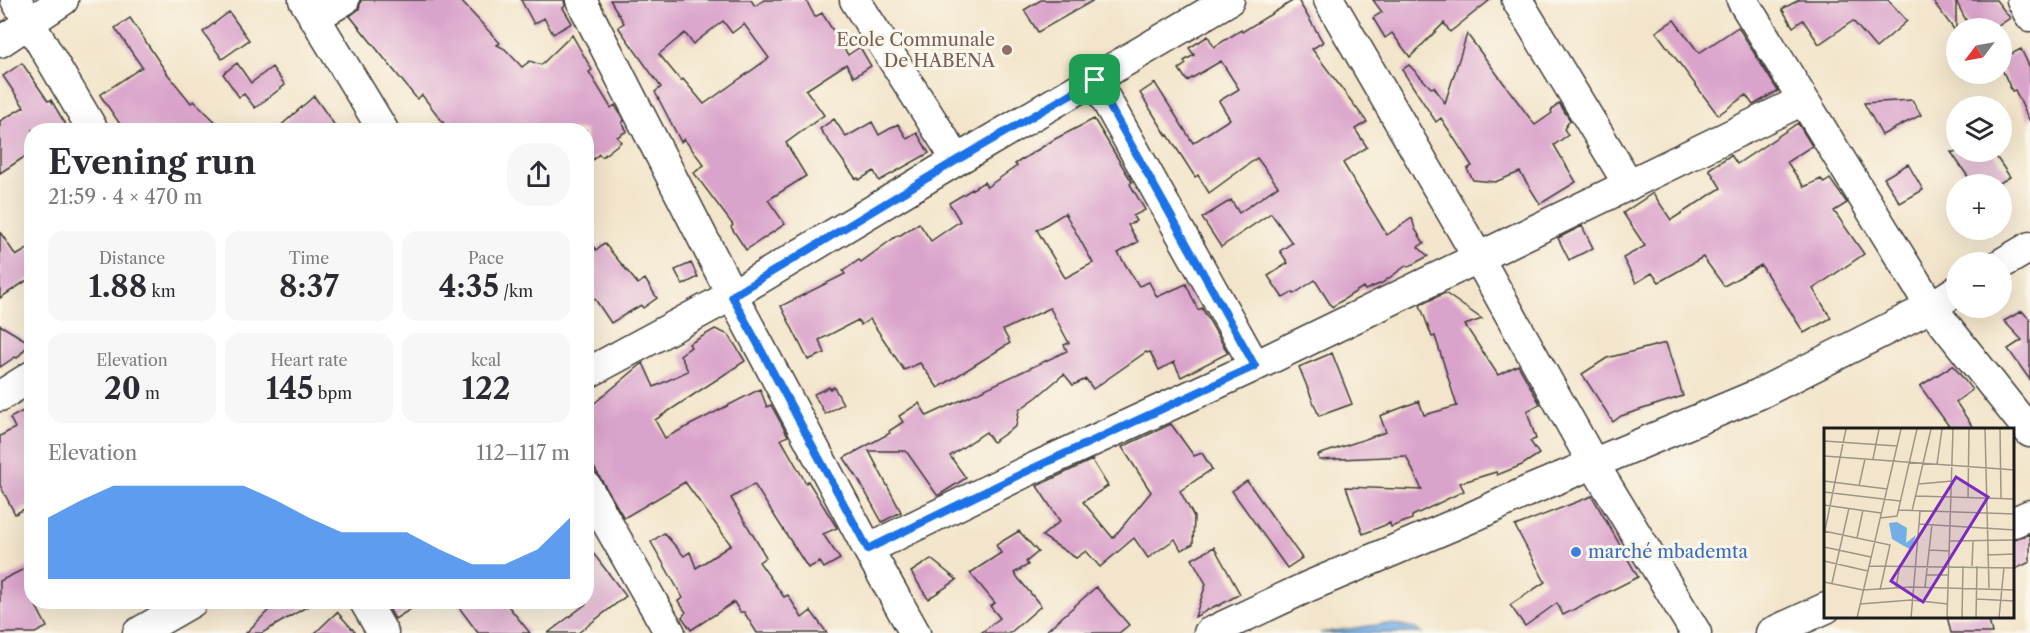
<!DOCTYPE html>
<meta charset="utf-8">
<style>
body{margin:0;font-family:"Libre Caslon Text",serif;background:#f7f7f7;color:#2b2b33;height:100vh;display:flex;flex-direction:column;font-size:22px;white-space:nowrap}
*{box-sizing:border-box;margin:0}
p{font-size:20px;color:#7c7c81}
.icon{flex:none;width:33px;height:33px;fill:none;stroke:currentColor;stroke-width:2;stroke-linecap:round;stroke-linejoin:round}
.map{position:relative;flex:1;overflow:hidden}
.side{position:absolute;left:24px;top:123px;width:570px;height:486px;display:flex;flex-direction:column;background:#fff;border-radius:24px;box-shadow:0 6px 24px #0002}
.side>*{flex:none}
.needle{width:39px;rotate:238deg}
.controls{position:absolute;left:1946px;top:18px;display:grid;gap:12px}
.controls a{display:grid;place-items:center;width:66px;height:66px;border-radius:50%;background:#fff;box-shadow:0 6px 24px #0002;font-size:30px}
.pin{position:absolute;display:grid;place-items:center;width:51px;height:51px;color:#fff;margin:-26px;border-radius:12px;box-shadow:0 3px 9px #0006}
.round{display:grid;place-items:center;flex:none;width:63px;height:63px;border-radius:24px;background:#f7f7f7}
.headline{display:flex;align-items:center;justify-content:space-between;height:102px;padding:0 24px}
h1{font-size:33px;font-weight:700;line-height:45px}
.metrics{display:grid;grid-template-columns:repeat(3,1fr);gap:9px;height:102px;padding:6px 24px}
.metrics div{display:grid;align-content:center;border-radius:15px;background:#f7f7f7;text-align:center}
.metrics b{font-size:30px;font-weight:700}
.metrics small{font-size:16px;font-weight:400}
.metrics p{font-size:16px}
.chart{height:168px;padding:12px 24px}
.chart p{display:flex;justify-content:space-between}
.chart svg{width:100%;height:108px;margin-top:6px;fill:#1a73e8;opacity:.7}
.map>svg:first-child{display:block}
</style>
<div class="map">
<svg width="2030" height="633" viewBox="0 0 2030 633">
<rect width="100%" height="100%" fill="#fbf7ec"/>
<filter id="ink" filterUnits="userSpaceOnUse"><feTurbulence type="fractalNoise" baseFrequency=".0167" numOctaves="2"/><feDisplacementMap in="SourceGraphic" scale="12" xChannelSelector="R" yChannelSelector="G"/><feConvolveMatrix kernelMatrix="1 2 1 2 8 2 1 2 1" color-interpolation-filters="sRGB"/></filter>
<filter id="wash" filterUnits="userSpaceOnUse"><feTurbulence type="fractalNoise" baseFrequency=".008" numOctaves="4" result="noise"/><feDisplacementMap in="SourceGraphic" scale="24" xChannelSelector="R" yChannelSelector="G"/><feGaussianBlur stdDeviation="1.35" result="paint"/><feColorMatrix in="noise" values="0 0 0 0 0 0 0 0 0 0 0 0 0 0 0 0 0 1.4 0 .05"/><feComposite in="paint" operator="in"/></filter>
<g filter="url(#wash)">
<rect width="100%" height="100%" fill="#f3e5cb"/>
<!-- water -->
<path fill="#73aee4" stroke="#486580" stroke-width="1.5" d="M1384,624c13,0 27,1 38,9h-102z"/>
<g id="blocks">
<!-- building -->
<path fill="#daa3cb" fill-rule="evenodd" d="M361,0h99l40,43 -3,2 8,4 17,18 8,-6 11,4 31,-30 20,35 -3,2 22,36 4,-3 9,16 -2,2 5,8 -10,6 4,5 -19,15 -3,-3 -13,12v-36h-137l-27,-35 -5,4 -67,-83 9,-7z
M521,0h43l1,6 -2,2 9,15 -19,11 -9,-16 -10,6z
M610,0h141l4,6 9,-6h42l9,17 7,-4 26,42 12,-8 11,19 -17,11 -8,-13 -40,26 18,25 -38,28 20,33 -38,24 17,24 -39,26 -15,-23 2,-2 -39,-52 10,-8 -20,-26 -3,3 -26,-50 6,-5 -43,-60 6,-4zM723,21l9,12 12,-9 25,34 -65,46 -21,-25 -2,2 -22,-27 26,-21 8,11z
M1041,0h53l-56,32 -14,-22z
M1294,0h4l25,42 -11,7 55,73 -12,7 12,18 -24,16 44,72 25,-17 3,11 9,14 -6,4 10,9 -20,11 -1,-2 -25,18 -17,7 -2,-3 -31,20 -17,-27 -21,14 -1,-2 -10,6 -15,-22 20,-13 -8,-12 12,-8 -21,-30 -50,34 -19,-29 29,-18 8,13 39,-27 -21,-28 -48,35 -11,-18 -3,2 -27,-42 -1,1 -27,-43 15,-10 38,60 37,-24 -11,-18 20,-12 -18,-28 -34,20 -8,-12 7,-5 -2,-3 10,-6 -5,-7 19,-12 6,11 27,-17 1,2z
M1373,0h117l-40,32 -6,-9 -34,34 -18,-24 -7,5 -12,-20 9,-6z
M1799,0h89l19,21 -31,27 -23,-27 -34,23 -16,-24 -10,7 -11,-18z
M1932,0h64l14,18 -15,10h-25l-14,-27v31z
M229,12l20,28 -27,19 -19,-27z
M130,18l36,54 25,31 3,-2 30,29h-100l-24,-35 42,-28 -27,-39z
M1674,20l25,33 39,-26 40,64 -25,14 -7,-10 -28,20 -62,-83z
M1467,34l68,91 17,-12 -1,-2 8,-8 11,17 -6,9 4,6 -14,10 22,37 -36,22 -20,-32 -25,10 -22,-2 -6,-11 5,-3 -31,-48 -5,4 -34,-52 7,-5 22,23 3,-1 11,16z
M2021,49l9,19v54l-15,-32 -3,1 -11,-24v-8z
M22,63l26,38 3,-1 18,30h-37v22l-32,21v-52l24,-14 -21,-31z
M237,63l14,20 21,-16 13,18 -30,23 -11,-14 -5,3 -16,-23z
M314,96l24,34h-62z
M1912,100l9,15 -39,20 -18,-32z
M834,119l12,18 26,-15 7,13 19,-11 9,15 10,-6 12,20 -50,28 -5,-10 -15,9 -1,-2 -2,1 -36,-50z
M1094,119l38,63 -2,2 15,26 -12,6 3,5 -8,4 10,17 -20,11 21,33 10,-4 8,15 29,-13 12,26 4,-2 26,45 -47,24 -7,-15 -15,8 -9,-18 -3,1 -1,-1 -53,37 -7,-10 -13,6 -9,-11 -27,23 -18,13 -3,16 -23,16 -7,-10 -36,24 16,22 -27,17h-2l-31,-44h-37l32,61 -19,10 -25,-45 -13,-19 46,-25 -1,-2 14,-9 -4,-6 20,-13 8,13 140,-65 -3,-6 5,-2 -19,-35 -47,22 7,13 -72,45 -18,-25 -16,7 -34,-51 -9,6 -3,-5 -39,20 6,13 -17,7 -27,-54 64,-32 -2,-3 16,-11 2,2 37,-27 1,1 20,-13 12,18 29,-20 -11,-18 35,-21 3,5 30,-21 -2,-2 40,-25zM1065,213l28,50 -28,15 -28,-48z
M1798,123l14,23 -25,16 17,25 17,-8 3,4 6,-4 17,24 -13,8 30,43 -51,35 18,29 -27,15 -43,-68 -37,21 -21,-29 -44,25 -7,-9 -16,10 -13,-25 22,-12 -22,-33 30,-20 18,27 50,-32 -12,-19 22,-14 6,9z
M1951,152h42l17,25 -12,7h-25z
M1908,164l15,26 -23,13 -16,-25z
M1582,226l11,22 -24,12 -11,-22z
M0,232l16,24 16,-10v31l-32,21z
M586,237l10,13 8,-7 34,41 7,-5 12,19 -14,10 -2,-3 -30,18 -16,-24 -9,6z
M691,263l7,14 -15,8 -8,-15z
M1445,293l37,26 -17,6 33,50 20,-10 22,39 -13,7 9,28 -6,2 9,13 -17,11 -25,10 -1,-3 -36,11 4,8 -52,25v3l-21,8 -1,-4 -27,11 -17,-47 76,3 -16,-34 -87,4 -1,-5 68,-23 -6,-16 39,-15 5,14 33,-9 -22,-70 -3,1 -12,-32z
M2022,311l8,9v60l-22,-31 14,-9 -18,-19z
M0,325l30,18 -13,15 -2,-1 -15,10z
M715,329l14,6 16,26 -90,59 10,18 95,-49 7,18 4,-2 17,31 -7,3 25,44 2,-2 29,47 -14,6 17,25 -16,9 -4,-6 -12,6 -54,-84 -23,14 35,59 -7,5 25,35 4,-2 14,23 9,-7 16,22h-70l-13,-21h-4l-6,-10 -43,28 -9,-13 4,-5 -8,-11 5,-3 -32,-56 13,-9 20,23 6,-4 6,16 35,-23 -46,-63 -61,36 -38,-64v-44l57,-47 11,24 34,-16 -8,-16 11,-8 -2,-3z
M1666,343l17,53 -62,20 -8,6 -31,-48 25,-16z
M1332,353l20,51 -33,12 -20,-49z
M1953,365l19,25 -16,12 18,27h-23l-31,-43z
M829,387l1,2 4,-2 9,17 -18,10 -11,-20z
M25,410l7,10v85l-17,9 -15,-29v-49l15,-8 -5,-10z
M1171,424l23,32 8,-3 10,16 -32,22 14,26 -1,27 -12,6 -6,-11 -27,19 -14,-20 -34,29 -14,-16 -10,7 -34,-22 18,-15 -23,-35 55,-26 16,26 -25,16 30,36 38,-46 -29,-45z
M1247,481l55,77 -15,10 -55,-77z
M1592,496l46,81 -75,38 -6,-12 -32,23 -15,-21 35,-23 -30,-56z
M1019,531l19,21 -12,10 2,3 -14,8 27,33 -31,27h-29l19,-15 -10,-12 5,-3 -25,-30 31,-20 -5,-8z
M2030,534v28l-17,8v-31z
M586,544l40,52 -48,37h-30l38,-29z
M1214,547l26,47 -22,12 -1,-1 -22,12 11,-33 -14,-25z
M931,559l26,21 -29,19 -17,-27z
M32,565v37h2l13,25 -12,6h-35v-52z
M1096,587l33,38 -10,8h-75z
M264,602h51l-53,31h-16l23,-23z
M385,602h37l-27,17z
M455,602h50l25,31h-52z
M337,612l19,21h-41z
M1947,616h41l4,17h-41z"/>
</g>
</g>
<g filter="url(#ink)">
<use href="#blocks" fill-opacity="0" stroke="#3c3a36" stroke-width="1.5"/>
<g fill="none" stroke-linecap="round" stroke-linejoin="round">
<defs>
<path id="minor" d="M16,0l77,130
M304,0l79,130
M581,0l151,295 136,254 47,84
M855,0l102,160
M1329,0l150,259 114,204 103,170
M1517,0l112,185
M1742,0l189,307 99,125
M2022,0l8,16
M314,18l30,-18
M0,42l63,-42
M1095,80l160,286
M2001,264l29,-17
M586,374l146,-79 225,-135 272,-160
M0,396l32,-20
M586,486l84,147
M2014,522l16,-7
M868,549l155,-76 232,-107 548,-266
M365,602l18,31
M138,633l54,-31
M1209,633l98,-46 163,-69 58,-27 231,-97 172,-87 25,-16
M1771,633l55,-25"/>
</defs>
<!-- minor casing -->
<use href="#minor" stroke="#3c3a36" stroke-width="33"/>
<!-- minor -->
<use href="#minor" stroke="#fff" stroke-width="30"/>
</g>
</g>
<g fill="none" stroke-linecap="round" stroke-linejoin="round" filter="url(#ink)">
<defs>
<path id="route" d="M1095,80l160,286 -232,107 -155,76 -136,-253 225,-136z"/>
</defs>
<!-- route casing -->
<use href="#route" stroke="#fff" stroke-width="12"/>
<!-- route -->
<use href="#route" stroke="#1a73e8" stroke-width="8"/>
</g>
<!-- markers -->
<circle fill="#8d6e63" stroke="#fbf7ec" stroke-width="2" cx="1007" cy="50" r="6"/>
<circle fill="#3f7fe0" stroke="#fbf7ec" stroke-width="2" cx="1576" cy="552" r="6"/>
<g text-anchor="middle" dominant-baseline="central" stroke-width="6" stroke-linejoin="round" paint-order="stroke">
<!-- education labels -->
<g font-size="18" fill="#785e54" stroke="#fbf7ec" text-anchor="end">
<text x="995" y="40">Ecole Communale<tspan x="995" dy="21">De HABENA</tspan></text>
</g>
<!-- shop labels -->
<g font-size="18" fill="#366cbe" stroke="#fbf7ec" text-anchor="start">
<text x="1588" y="552">marché mbademta</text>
</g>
</g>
<!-- overview -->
<g transform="translate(1824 428)">
<rect width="190" height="190" fill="#f3e5cb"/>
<path d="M73,94l10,6 -1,15 10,-8 -5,15 -19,-11 -3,-16z" fill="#73aee4"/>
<path fill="none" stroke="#9d9585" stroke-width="1.5" d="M161,1l4,159M176,1l1,69M0,13l73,5M0,28l191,14M49,31l6,-30M113,36l5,-35M0,53l63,8M95,56l33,-3M35,58l6,-27M0,64l76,9M92,68l99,3M144,70l1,-69M0,77l57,8M74,82l117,4M88,83l19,-82M96,83l-1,13 96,6M56,90l17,-2 20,-87M0,103l66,14 -10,45M0,107l22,-106M33,110l6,-28M126,113l65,-1M0,119l47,10M105,122l20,1M163,127l28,-1M0,133l44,10M45,138l146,2M148,138l1,-25M103,147h22M0,154l39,8 48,-3 104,3M8,155l17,-75M101,159l7,-63M72,160l4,-24M152,171l39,2M36,176l51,-4 37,4M33,190l44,-189M87,190l8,-94M91,190h37M123,190l6,-189M138,190l1,-52M152,190l1,-52M175,190l5,-51"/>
<path fill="#7b2cbf" fill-opacity="0.15" stroke="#7b2cbf" stroke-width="3" d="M132,49l32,20 -65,105 -32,-21z"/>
<rect width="190" height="190" fill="none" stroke="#1c1c1c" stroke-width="3"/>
</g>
</svg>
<div class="controls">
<a><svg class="needle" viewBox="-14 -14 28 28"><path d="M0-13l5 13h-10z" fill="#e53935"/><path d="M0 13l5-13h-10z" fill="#7c7c81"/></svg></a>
<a><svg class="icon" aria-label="layers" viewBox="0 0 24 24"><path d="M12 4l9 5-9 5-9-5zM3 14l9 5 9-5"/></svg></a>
<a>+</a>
<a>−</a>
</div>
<div class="pin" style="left:1095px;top:80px;background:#1e9e55"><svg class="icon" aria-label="arrive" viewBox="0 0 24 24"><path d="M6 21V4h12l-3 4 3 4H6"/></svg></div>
<section class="side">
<div class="headline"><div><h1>Evening run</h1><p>21:59 · 4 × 470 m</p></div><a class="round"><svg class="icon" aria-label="share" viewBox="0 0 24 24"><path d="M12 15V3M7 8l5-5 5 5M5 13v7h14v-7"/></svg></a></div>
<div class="metrics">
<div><p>Distance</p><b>1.88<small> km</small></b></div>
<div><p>Time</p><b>8:37</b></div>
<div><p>Pace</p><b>4:35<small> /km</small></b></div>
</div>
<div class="metrics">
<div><p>Elevation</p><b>20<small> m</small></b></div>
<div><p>Heart rate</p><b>145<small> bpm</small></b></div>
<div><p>kcal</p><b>122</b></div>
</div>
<div class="chart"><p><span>Elevation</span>112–117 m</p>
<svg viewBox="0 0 160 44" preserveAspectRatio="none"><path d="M0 44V19L10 12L20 6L30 6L40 6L50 6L60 6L70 12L80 19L90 25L100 25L110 25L120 32L130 38L140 38L150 32L160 19V44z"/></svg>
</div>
</section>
</div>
